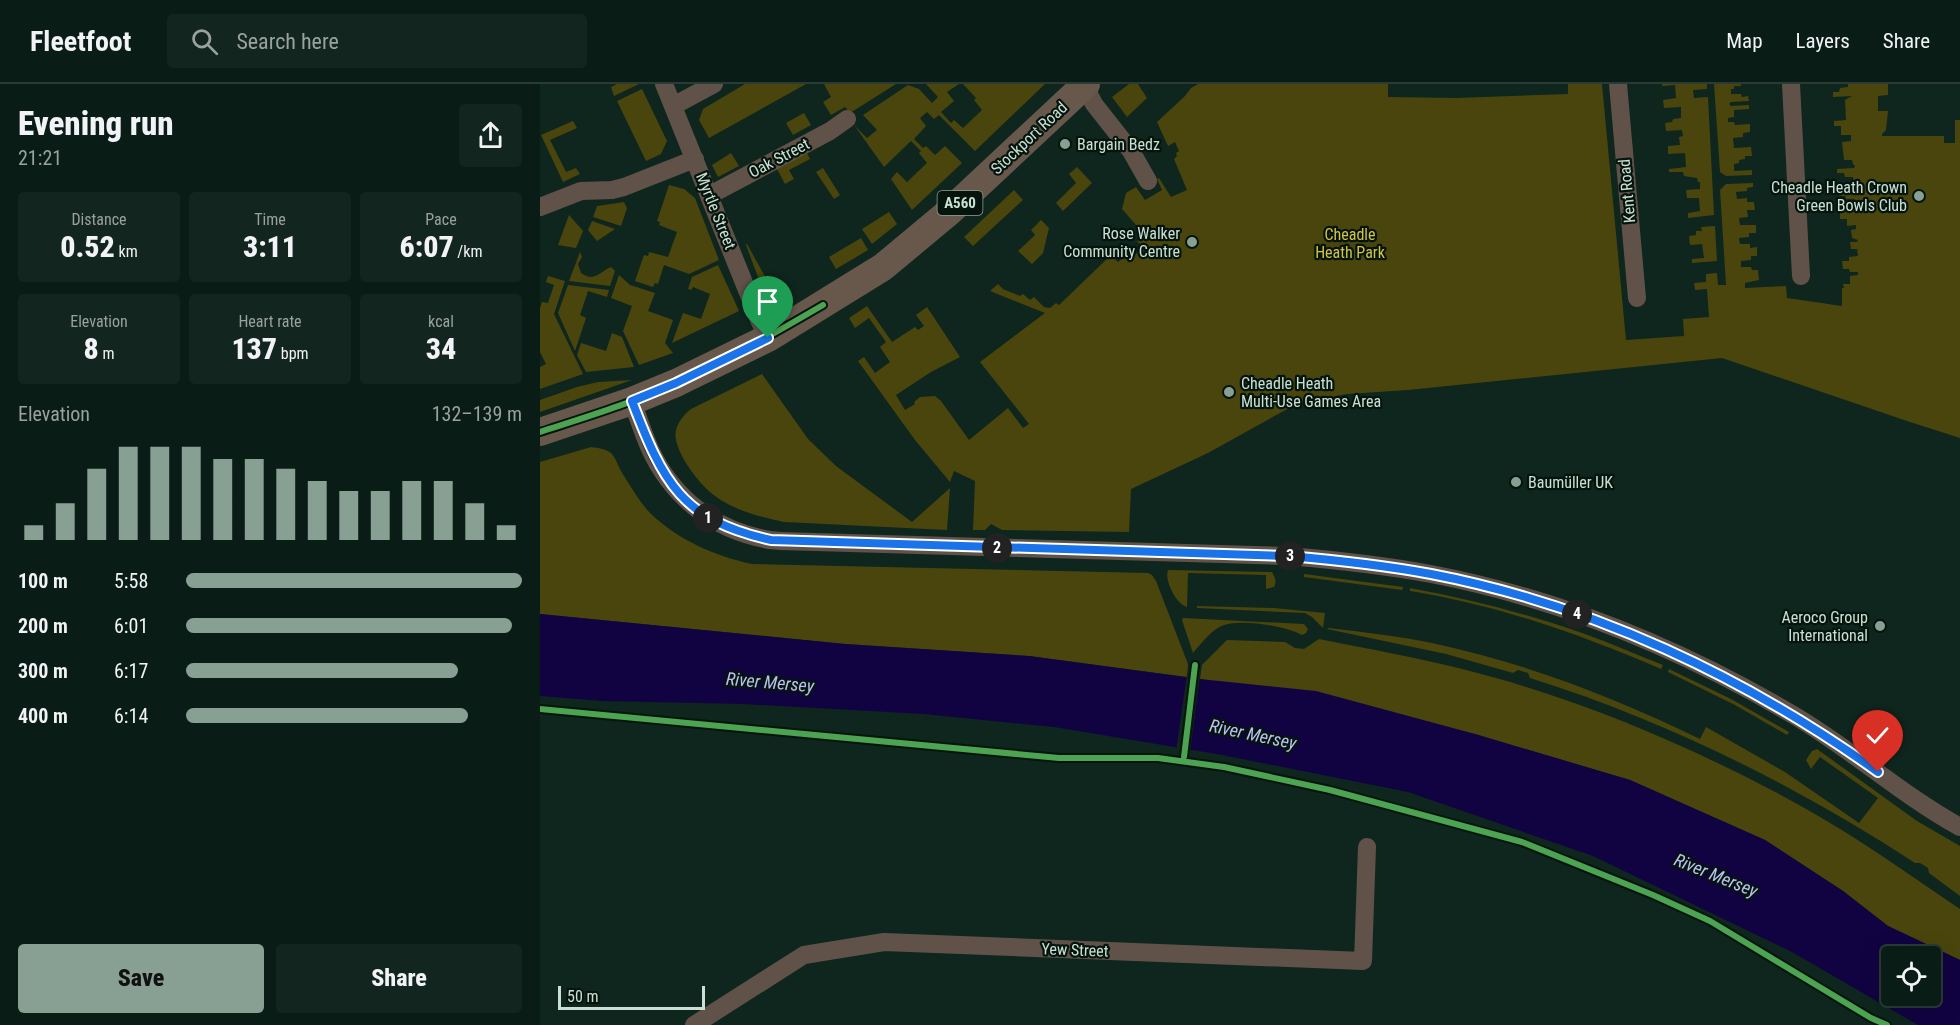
<!DOCTYPE html>
<meta charset="utf-8">
<style>
body{margin:0;font-family:"Roboto Condensed",sans-serif;background:#13251f;color:#f1f3f6;height:100vh;display:flex;flex-direction:column;font-size:22px;white-space:nowrap}
*{box-sizing:border-box;margin:0}
p{font-size:20px;color:#99a1a1}
.icon{flex:none;width:33px;height:33px;fill:none;stroke:currentColor;stroke-width:2;stroke-linecap:round;stroke-linejoin:round}
.map{position:relative;flex:1;overflow:hidden}
.drawer{display:flex;flex-direction:column;background:#0a1c16;width:540px}
.drawer>*{flex:none}
.fabs{position:absolute;left:1341px;top:862px;display:grid;gap:12px}
.fabs a{display:grid;place-items:center;width:60px;height:60px;border-radius:6px;background:#0a1c16;box-shadow:0 6px 24px #0002,0 0 0 2px #2a3a35;font-size:30px}
.scale{position:absolute;left:18px;bottom:15px;width:147px;box-sizing:border-box;padding-left:6px;border:3px solid #cae0d4;border-top:0;font-size:16px;line-height:21px;white-space:nowrap;color:#cae0d4;-webkit-text-stroke:4px #05150d;paint-order:stroke}
.pin{position:absolute;display:grid;place-items:center;width:51px;height:51px;color:#fff;margin:-62px -26px;border-radius:50% 50% 50% 0;rotate:-45deg;box-shadow:0 0 6px #0007}
.pin .icon{rotate:45deg}
.km{position:absolute;width:30px;height:30px;margin:-15px;border-radius:50%;background:#222;color:#fff;font-size:16px;line-height:30px;text-align:center}
.round{display:grid;place-items:center;flex:none;width:63px;height:63px;border-radius:6px;background:#13251f}
.headline{display:flex;align-items:center;justify-content:space-between;height:102px;padding:0 18px}
h1{font-size:33px;font-weight:800;line-height:45px}
.metrics{display:grid;grid-template-columns:repeat(3,1fr);gap:9px;height:102px;padding:6px 18px}
.metrics div{display:grid;align-content:center;border-radius:6px;background:#13251f;text-align:center}
.metrics b{font-size:30px;font-weight:800}
.metrics small{font-size:16px;font-weight:400}
.metrics p{font-size:16px}
.chart{height:168px;padding:12px 18px}
.chart p{display:flex;justify-content:space-between}
.chart svg{width:100%;height:108px;margin-top:6px;stroke:#889f94;stroke-width:6}
.button{display:flex;gap:12px;margin-top:auto;padding:12px 18px}
.button a{flex:1;height:69px;border-radius:6px;background:#889f94;color:#111;font-size:24px;font-weight:800;line-height:69px;text-align:center}
.button a+a{background:#13251f;color:#f1f3f6}
ul{padding:0 18px;list-style:none;font-size:20px}
li{display:grid;grid-template-columns:96px 72px 1fr;align-items:center;height:45px}
li i{height:15px;border-radius:8px;background:#889f94}
header{display:flex;align-items:center;gap:36px;box-sizing:border-box;height:84px;padding:0 30px;background:#0a1c16;border-bottom:2px solid #2a3a35}
header strong{font-size:28px}
nav{display:flex;gap:33px;margin-inline-start:auto;font-size:21px}
.search{width:420px;height:54px;background:#13251f;display:flex;align-items:center;gap:15px;box-sizing:border-box;padding:0 21px;border-radius:6px;color:#99a1a1;font-size:22px}
main{display:flex;flex:1;min-height:0}
.map>svg:first-child{display:block}
</style>
<header>
<strong>Fleetfoot</strong>
<div class="search"><svg class="icon" aria-label="search" viewBox="0 0 24 24"><circle cx="10" cy="10" r="6"/><path d="M15 15l6 6"/></svg>Search here</div>
<nav><a>Map</a><a>Layers</a><a>Share</a></nav>
</header>
<main>
<section class="drawer">
<div class="headline"><div><h1>Evening run</h1><p>21:21</p></div><a class="round"><svg class="icon" aria-label="share" viewBox="0 0 24 24"><path d="M12 15V3M7 8l5-5 5 5M5 13v7h14v-7"/></svg></a></div>
<div class="metrics">
<div><p>Distance</p><b>0.52<small> km</small></b></div>
<div><p>Time</p><b>3:11</b></div>
<div><p>Pace</p><b>6:07<small> /km</small></b></div>
</div>
<div class="metrics">
<div><p>Elevation</p><b>8<small> m</small></b></div>
<div><p>Heart rate</p><b>137<small> bpm</small></b></div>
<div><p>kcal</p><b>34</b></div>
</div>
<div class="chart"><p><span>Elevation</span>132–139 m</p>
<svg viewBox="0 0 160 44" preserveAspectRatio="none"><path d="M5 44V38M15 44V29M25 44V15M35 44V6M45 44V6M55 44V6M65 44V11M75 44V11M85 44V15M95 44V20M105 44V24M115 44V24M125 44V20M135 44V20M145 44V29M155 44V38"/></svg>
</div>
<ul>
<li><b>100 m</b>5:58<i style="width:100%"></i></li>
<li><b>200 m</b>6:01<i style="width:97%"></i></li>
<li><b>300 m</b>6:17<i style="width:81%"></i></li>
<li><b>400 m</b>6:14<i style="width:84%"></i></li>
</ul>
<div class="button"><a>Save</a><a>Share</a></div>
</section>
<div class="map">
<svg width="1420" height="941" viewBox="0 0 1420 941">
<rect width="100%" height="100%" fill="#0e261d"/>
<!-- green -->
<path fill="#4a450c" d="M77,0h22l-25,12 -3,-9z
M205,0h61l-97,54 -10,-18 4,-11z
M284,0h72l-46,29 -5,-6 -14,8 -8,-13 8,-5z
M386,0h33l-12,8 7,9 -13,11 10,11 3,-3 9,8 19,-18 -8,-10 2,-2 -13,-14h82l-70,67 -36,-36 -5,4 -7,-7 -7,6 6,8 -12,13 9,9 3,-2 9,9 10,-9 17,17 -50,47 -21,-31 6,-7 10,10 20,-19 -8,-10 2,-2 -10,-10 -27,26 -30,-42 13,13 10,-8 -14,-15 45,-30 11,4 13,14 6,-6z
M589,0h9l9,14 -20,19 -15,-20z
M658,0h190v13l68,1 112,-4v-10h34l24,256 58,-4 -1,-17 26,-2 -2,-28 -12,1 -1,-7 12,-1v-8l11,-1 1,12h8l-6,-95 6,-6 27,-1v4l-6,1v3l-11,1 1,7 10,-1v4h7l1,8h-8l1,7 -9,1 1,7h16v8h-7v4l-10,1 1,6h10v4l7,-1v9h-6v4l-10,1v6h10l1,3h6l1,10 -14,3v5l41,-2 1,12 55,8v-18h2l-1,-4h7v-8l8,-1v-3h-8l-1,-3h-6l-1,-8h7v-4l9,-1 -1,-7h-6l-1,-7h7l1,-2 -6,-2 -1,-8 5,-1v-4l-9,1v-7h-7v-8h6v-4l9,-1 -1,-7h-8l-1,-3h-6l-1,-8 7,-1v-3l9,-1 -1,-6h-8l-1,-4h-7v-4l17,-1 1,-2 -2,-2 -1,-4h-8l-2,-18 9,-1v-6h-10v-9h-7v-5l12,-1 -1,-20 7,-4 -19,1v-5h6l1,-4 8,-1v-3h40v11l-10,1v15h10l-2,19 -4,4v2h62v7h11v-23h5v318l-53,-17 -185,-63 -314,32 -61,4 -49,9 -90,50 -77,36 -2,43 -127,-2 -11,-6 -6,6h-12l2,-49 -21,-10 -4,11 -35,-42 -57,-79 6,-4 11,16 15,-11 -10,-15 6,-5 -17,-24 -14,10 -6,-10 18,-12 25,36 23,-15 3,3 6,-4 -8,-11 11,-8 33,50 -29,15 -35,23 9,15 10,-6 -1,-2 6,-5 15,-1 6,5 28,39 39,-32 15,20 6,-4 -49,-62 65,-49 -55,-22 8,-7 5,5 17,7 3,-2 7,6 4,-3 10,10 6,1 6,-5 3,2 52,-50 7,7 6,-5 5,4 14,-14 -6,-6 7,-7 -22,-25 4,-16 10,-6 9,13 17,-10 -5,-11 2,-1 12,19 16,-7 -13,-31 3,-3 -1,-3 3,-2 -4,-9 -7,4 -11,-24 28,-26 6,-8z
M1122,0h45v5l-14,1 1,8 14,-1 6,118 -26,3v-5l12,-2 -1,-13h-12l-1,-8 14,-1v-7h-2l-1,-4 -13,-2 -1,-4h-14v-3l17,-2 -1,-14 -17,1v-8l12,-1 -1,-8 4,-1 -1,-6 -16,1 -1,-8 7,-1 1,-3 8,-1v-11l-17,1 -1,-8 13,-2 -1,-13 -13,1z
M1174,0h27v2h-7v3h-3v5h10l1,3 6,-1 1,5 -18,1 -2,2 2,2 18,-1v4l-15,1v7l-6,1v4h6l1,3 15,-1v8l-7,1v4l-10,1 1,10 17,-1 1,9h-7v3l-6,1v3l-5,1v7l18,-1v5l-26,1 -6,-4z
M102,5l25,52 -6,13 -15,7 -29,-60z
M264,29l7,12 -18,10 -7,-12z
M33,37l4,7 -27,12 16,32 10,-4 4,6 -17,8 -22,-47z
M191,69l8,13 -21,11 -6,-12z
M267,69l3,6 -21,11 5,9 -9,5 -8,-15z
M537,83l15,16 -29,28 -7,-8 20,-20 -7,-9z
M283,84l17,27 -6,4 -18,-27z
M129,101l15,4 11,9 24,62 -30,14 -25,-9 -6,19 -3,-1 -2,4 -18,-6 9,-26 4,1 1,-4 19,5 9,-25 -18,-7 1,-3 -3,-1z
M474,106l9,10 -50,46 -9,-9z
M84,118l3,6 -6,18 -28,-9 4,-11z
M349,128l8,12 -25,20 -10,-15z
M29,131l14,16 -7,17 -18,-3z
M501,136l8,8 -6,25 -11,11 -14,-13 17,-16 -4,-5z
M52,137l23,8 -18,12 -9,-11z
M1175,142l2,35 -25,2v-4l12,-1 -2,-14 -12,1 -1,-9 7,-1v-4h6l-1,-4z
M321,154l7,12 -32,19 -7,-12z
M207,160l31,56 -6,3 -5,-2 -21,-56z
M40,168l2,5 -4,7 3,9c14,10 19,-2 30,-6l4,4 -5,15 -41,-5z
M178,181l21,46 -67,32 11,-30 18,6 9,-25 -17,-7 -2,3 -3,-1 4,-12z
M79,191l11,10 25,8 -7,18 25,9 -8,23 8,10 -34,12 -16,-34 9,-25 -21,-8z
M8,192l17,5 -11,33 29,60 -43,15v-22l6,-3 -6,-12v-44l2,-6 6,1 6,-18 -8,-3z
M28,201l41,5 -2,7 -19,-6 -8,24 6,3 -11,33 -17,-38z
M72,249l10,4 12,30 -48,5 -9,-17 4,-12 25,8z
M222,290l46,65 28,27 76,56 38,-34 -3,42 -163,-8c-23,-5 -49,-11 -69,-26 -15,-11 -35,-37 -39,-56 -3,-12 6,-24 15,-31z
M92,296l-92,32v-12l37,-13 21,-5z
M51,363c7,1 16,2 21,7 4,5 6,12 9,17 8,13 18,30 29,42 28,27 65,43 102,51l396,9 4,2 4,6 32,83 -1,13 -158,-21 -184,-12 -305,-30v-152z
M628,486l104,2c3,6 5,9 2,15l-8,2v-14l-78,-2 -1,34c-11,-3 -23,-27 -19,-37z
M764,490l99,13 -1,3 -98,-13z
M870,504c60,11 118,26 175,46 26,9 52,21 78,31l-2,4c-81,-35 -164,-64 -251,-78z
M657,522l77,2 51,5 -2,15 -11,-11 -7,-4 -108,-5z
M643,534l121,6 4,5 -2,4 -4,2c-17,-9 -59,-16 -78,-10 -11,3 -23,19 -31,28l-11,-33z
M788,544c35,4 70,8 104,15 94,20 182,54 268,96l6,-12 79,45 74,51 19,-25 -58,-41 -9,12 -5,-9 6,-9 5,-2 100,72 43,25v50l-31,-23 -1,-5 -8,-5h-5c-120,-78 -248,-142 -385,-185l-2,-5 -10,-3 -5,3 -67,-19 -119,-25z
M779,555c50,10 101,19 151,32 114,29 235,81 338,139 53,30 102,65 152,99v51l-72,-34 -45,-35 -78,-51 -135,-60 -155,-46 -275,-55 2,-14 25,-25 58,2 10,6 9,1z
M1129,585l62,30 58,33 -2,3 -52,-30 -67,-33z"/>
<!-- water -->
<path fill="#110342" fill-rule="evenodd" d="M0,530l305,30 184,12 171,23 116,12 159,43 155,46 135,60 78,51 45,35 72,34v65h-42l-126,-73 -199,-96 -185,-64 -191,-38 -163,-27 -130,-13 -181,-10 -140,-3 -63,-5zM1352,873h38v39h-38z"/>
<!-- pier -->
<path fill="#0e261d" d="M647,590l13,2 -10,77 -14,-2z"/>
<g fill="none" stroke-linecap="round" stroke-linejoin="round">
<!-- minor -->
<path stroke="#615249" stroke-width="18" d="M124,0l95,236 9,18
M544,0l10,20 37,47 17,30
M1078,0l19,214
M1251,0l10,192
M133,22l41,-22
M170,111l120,-64 17,-12
M0,123l41,-16 31,-1 12,-3 71,-28
M92,317c6,16 11,32 18,48 23,50 66,82 120,91 15,2 31,1 46,2l471,14c48,4 96,9 144,18 126,24 248,74 359,139 59,34 110,81 170,114
M154,941l110,-70 80,-13 479,19 4,-114"/>
<!-- primary -->
<path stroke="#68584c" stroke-width="28" d="M0,348l92,-31 44,-18 92,-45 115,-71 66,-55 137,-128"/>
<defs>
<path id="cycleway" d="M92,317c6,16 11,32 18,48 23,50 66,82 120,91 15,2 31,1 46,2l447,13
M0,348c46,-15 93,-29 138,-50 50,-22 97,-49 145,-77
M0,625l519,49h99l66,9 106,23 192,52 131,53 57,26 161,97 16,7
M644,673l11,-92"/>
</defs>
<!-- cycleway casing -->
<use href="#cycleway" stroke="#05150d" stroke-width="10"/>
<!-- cycleway -->
<use href="#cycleway" stroke="#4ca352" stroke-width="6"/>
</g>
<g fill="none" stroke-linecap="round" stroke-linejoin="round">
<defs>
<path id="route" d="M228,254l-92,45 -44,18c31,81 49,119 139,139l516,16c48,4 96,9 144,18 162,31 314,103 447,198"/>
</defs>
<!-- route casing -->
<use href="#route" stroke="#fff" stroke-width="12"/>
<!-- route -->
<use href="#route" stroke="#1a73e8" stroke-width="8"/>
</g>
<!-- markers -->
<g fill="#889f94" stroke="#05150d" stroke-width="2">
<circle cx="525" cy="60" r="6"/>
<circle cx="1379" cy="112" r="6"/>
<circle cx="652" cy="158" r="6"/>
<circle cx="689" cy="308" r="6"/>
<circle cx="976" cy="398" r="6"/>
<circle cx="1340" cy="542" r="6"/>
</g>
<g text-anchor="middle" dominant-baseline="central" stroke-width="4.5" stroke-linejoin="round" paint-order="stroke">
<!-- shield labels -->
<rect fill="#05150d" stroke="#8fa398" stroke-width="1.5" x="397.5" y="107" width="45" height="24" rx="4.5"/>
<g font-size="15" font-weight="bold" fill="#cae0d4">
<text x="420" y="119">A560</text>
</g>
<!-- street labels -->
<g font-size="16" fill="#cae0d4" stroke="#05150d">
<text transform="translate(489 54) rotate(-43)">Stockport Road</text>
<text transform="translate(239 74) rotate(-28)">Oak Street</text>
<text transform="translate(1087 107) rotate(-95)">Kent Road</text>
<text transform="translate(176 127) rotate(68)">Myrtle Street</text>
<text transform="translate(535 866) rotate(2)">Yew Street</text>
</g>
<!-- poi labels -->
<g font-size="16" fill="#cae0d4" stroke="#05150d" text-anchor="start">
<text x="537" y="60">Bargain Bedz</text>
<text x="1367" y="103" text-anchor="end">Cheadle Heath Crown<tspan x="1367" dy="18">Green Bowls Club</tspan></text>
<text x="640" y="149" text-anchor="end">Rose Walker<tspan x="640" dy="18">Community Centre</tspan></text>
<text x="701" y="299">Cheadle Heath<tspan x="701" dy="18">Multi-Use Games Area</tspan></text>
<text x="988" y="398">Baumüller UK</text>
<text x="1328" y="533" text-anchor="end">Aeroco Group<tspan x="1328" dy="18">International</tspan></text>
</g>
<!-- park labels -->
<g font-size="16" fill="#d5c344" stroke="#05150d">
<text x="810" y="150">Cheadle<tspan x="810" dy="18">Heath Park</tspan></text>
</g>
<!-- water labels -->
<g font-size="18" font-style="italic" fill="#bcc1f4" stroke="#05150d">
<text transform="translate(230 598) rotate(5)">River Mersey</text>
<text transform="translate(713 650) rotate(12)">River Mersey</text>
<text transform="translate(1176 791) rotate(22)">River Mersey</text>
</g>
</g>
</svg>
<div class="fabs">
<a><svg class="icon" aria-label="locate" viewBox="0 0 24 24"><circle cx="12" cy="12" r="6"/><path d="M12 2v4M12 18v4M2 12h4M18 12h4"/></svg></a>
</div>
<div class="scale">50 m</div>
<div class="pin" style="left:228px;top:254px;background:#1e9e55"><svg class="icon" aria-label="arrive" viewBox="0 0 24 24"><path d="M6 21V4h12l-3 4 3 4H6"/></svg></div>
<div class="pin" style="left:1338px;top:688px;background:#d93025"><svg class="icon" aria-label="check" viewBox="0 0 24 24"><path d="M5 12l5 5 9-10"/></svg></div>
<b class="km" style="left:168px;top:434px">1</b>
<b class="km" style="left:457px;top:464px">2</b>
<b class="km" style="left:750px;top:472px">3</b>
<b class="km" style="left:1037px;top:530px">4</b>
</div>
</main>
